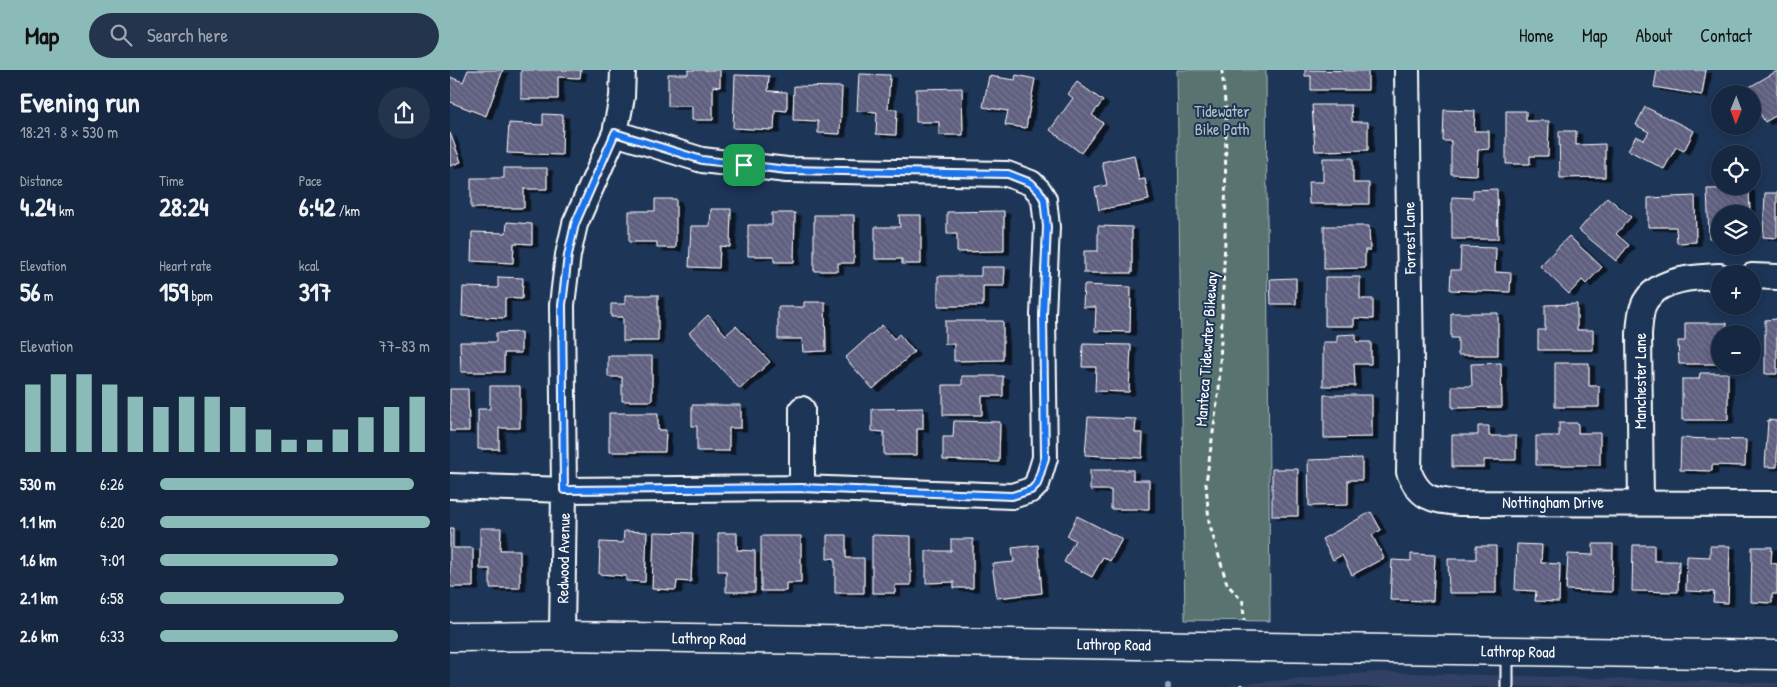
<!DOCTYPE html>
<meta charset="utf-8">
<style>
body{margin:0;font-family:"Patrick Hand",sans-serif;background:#23344c;color:#f1f3f6;height:100vh;display:flex;flex-direction:column;font-size:19px;white-space:nowrap}
*{box-sizing:border-box;margin:0}
p{font-size:16px;color:#9ea6b1}
.icon{flex:none;width:28px;height:28px;fill:none;stroke:currentColor;stroke-width:2;stroke-linecap:round;stroke-linejoin:round}
.map{position:relative;flex:1;overflow:hidden}
.sheet{display:flex;flex-direction:column;background:#162841;width:450px}
.sheet>*{flex:none}
.needle{width:32px;rotate:181deg}
.tools{position:absolute;left:1261px;top:15px;display:grid;gap:10px}
.tools a{display:grid;place-items:center;width:50px;height:50px;border-radius:50%;background:#162841;box-shadow:0 2px 8px #0003,0 0 0 1px #35445a;font-size:25px}
.pin{position:absolute;display:grid;place-items:center;width:42px;height:42px;color:#fff;margin:-21px;border-radius:10px;box-shadow:0 2px 8px #0006}
.round{display:grid;place-items:center;flex:none;width:52px;height:52px;border-radius:26px;background:#23344c}
.head{display:flex;align-items:center;justify-content:space-between;height:85px;padding:0 20px}
h1{font-size:28px;font-weight:700;line-height:38px}
.stats{display:grid;grid-template-columns:repeat(3,1fr);gap:8px;height:85px;padding:5px 20px}
.stats div{display:grid;align-content:center}
.stats b{font-size:25px;font-weight:700}
.stats small{font-size:14px;font-weight:400}
.stats p{font-size:14px}
.chart{height:140px;padding:10px 20px}
.chart p{display:flex;justify-content:space-between}
.chart svg{width:100%;height:90px;margin-top:5px;stroke:#8bbbb9;stroke-width:6}
ul{padding:0 20px;list-style:none;font-size:16px}
li{display:grid;grid-template-columns:80px 60px 1fr;align-items:center;height:38px}
li i{height:12px;border-radius:6px;background:#8bbbb9}
header{display:flex;align-items:center;gap:30px;box-sizing:border-box;height:70px;padding:0 25px;background:#8bbbb9;color:#111}
header strong{font-size:24px}
nav{display:flex;gap:28px;margin-inline-start:auto;font-size:18px}
.search{width:350px;height:45px;background:#23344c;display:flex;align-items:center;gap:12px;box-sizing:border-box;padding:0 18px;border-radius:28px;color:#9ea6b1;font-size:19px}
main{display:flex;flex:1;min-height:0}
.map>svg:first-child{display:block}
</style>
<header>
<strong>Map</strong>
<div class="search"><svg class="icon" aria-label="search" viewBox="0 0 24 24"><circle cx="10" cy="10" r="6"/><path d="M15 15l6 6"/></svg>Search here</div>
<nav><a>Home</a><a>Map</a><a>About</a><a>Contact</a></nav>
</header>
<main>
<section class="sheet">
<div class="head"><div><h1>Evening run</h1><p>18:29 · 8 × 530 m</p></div><a class="round"><svg class="icon" aria-label="share" viewBox="0 0 24 24"><path d="M12 15V3M7 8l5-5 5 5M5 13v7h14v-7"/></svg></a></div>
<div class="stats">
<div><p>Distance</p><b>4.24<small> km</small></b></div>
<div><p>Time</p><b>28:24</b></div>
<div><p>Pace</p><b>6:42<small> /km</small></b></div>
</div>
<div class="stats">
<div><p>Elevation</p><b>56<small> m</small></b></div>
<div><p>Heart rate</p><b>159<small> bpm</small></b></div>
<div><p>kcal</p><b>317</b></div>
</div>
<div class="chart"><p><span>Elevation</span>77–83 m</p>
<svg viewBox="0 0 160 44" preserveAspectRatio="none"><path d="M5 44V11M15 44V6M25 44V6M35 44V11M45 44V17M55 44V22M65 44V17M75 44V17M85 44V22M95 44V33M105 44V38M115 44V38M125 44V33M135 44V27M145 44V22M155 44V17"/></svg>
</div>
<ul>
<li><b>530 m</b>6:26<i style="width:94%"></i></li>
<li><b>1.1 km</b>6:20<i style="width:100%"></i></li>
<li><b>1.6 km</b>7:01<i style="width:66%"></i></li>
<li><b>2.1 km</b>6:58<i style="width:68%"></i></li>
<li><b>2.6 km</b>6:33<i style="width:88%"></i></li>
</ul>
</section>
<div class="map">
<svg width="1327" height="617" viewBox="0 0 1327 617">
<defs>
<pattern id="building-back-hatch" width="6" height="6" patternUnits="userSpaceOnUse" patternTransform="scale(1.25)"><rect width="6" height="6" fill="#5f5e7f"/><path d="M-1 5l2 2M0 0l6 6M5-1l2 2" fill="none" stroke="#777692"/></pattern>
<filter id="shadow"><feDropShadow dx="5.5" dy="3" stdDeviation="0" flood-color="#0009"/></filter>
</defs>
<rect width="100%" height="100%" fill="#1d3557"/>
<filter id="ink" filterUnits="userSpaceOnUse"><feTurbulence type="fractalNoise" baseFrequency=".02" numOctaves="2"/><feDisplacementMap in="SourceGraphic" scale="10" xChannelSelector="R" yChannelSelector="G"/><feConvolveMatrix kernelMatrix="1 2 1 2 8 2 1 2 1" color-interpolation-filters="sRGB"/></filter>
<g filter="url(#ink)">
<!-- built -->
<path fill="#314163" d="M927,602l400,11v4h-547v-2z"/>
<!-- park -->
<path fill="#587370" stroke="#acb9b8" d="M727,0h89l4,551 -85,-1z"/>
<g fill="none" stroke-linecap="round" stroke-linejoin="round">
<!-- stream -->
<path stroke="#91a7bc" stroke-width="6" d="M718,616v1"/>
</g>
<!-- building -->
<path fill="url(#building-back-hatch)" stroke="#fff" filter="url(#shadow)" d="M18,0h35l-17,46 -36,-14v-25l13,5z
M71,0h60l-1,8 -22,-1v22h-37z
M238,0h32v17l-7,-1v34h-21v-14h-24v-32h20z
M855,0l63,1v19h-57v-14h-6z
M1207,0h49l-4,25 -48,-8z
M1327,1v44l-12,7 -13,-21v-7h-4l-2,-5z
M409,4l31,1 -2,34 9,1 -1,25 -20,-1 1,-22 -20,-1z
M285,5l34,1 -1,15 19,1v19l-12,-1 -1,20 -41,-2z
M566,5l19,4 -9,49 -21,-3 3,-14 -25,-4 6,-31 26,4z
M627,12l26,19 -11,14 11,8 -22,30 -31,-23 23,-32 -5,-4z
M344,16l48,1 -2,47 -22,-1v-12l-25,-1z
M512,18l1,47h-24v-13h-23v-33z
M862,35h39l1,17h16v28l-53,1z
M1195,37l49,24 -10,20 -8,-4 -12,22 -36,-19 8,-14 8,4 5,-8 -13,-7z
M994,40l31,1 -1,20h15v18l-11,1 -1,25 -26,-1v-33h-8z
M1056,41h20v10h23l-1,35h-18v8h-24z
M93,44l20,1 -1,40 -55,-2 2,-30 34,2z
M1109,61h17v14l29,-1v33l-45,1z
M0,63l11,29 -11,4z
M684,85l5,25 6,-1 4,21 -50,10 -4,-22 12,-3 -5,-23z
M873,88h30v25h16v21h-60l-1,-22h15z
M54,98h43v21h-23v19h-53v-30h33z
M1299,118l1,26h-30v24h-11l-2,-49z
M1047,119l1,50h-46v-42l21,1v-8z
M1315,123h12v45l-14,-1z
M1245,126l1,46 -19,1 -1,-16h-28v-29z
M1157,127l24,20 -15,17 13,11 -13,16 -37,-31z
M205,129h21v49h-19v-6h-28v-31h26z
M261,139h20l-1,38 -10,-1 -1,22 -30,-1 2,-41h19z
M554,141v40l-47,1v-18h-10v-22z
M322,143h23l-1,49h-20v-6h-26v-31h24z
M364,145h40v48h-16v8h-24z
M449,145h22v49h-19v-5h-27v-32h25z
M57,152l25,2v20l-18,-1 -1,20 -42,-2 1,-29 34,1z
M648,156l34,1v46h-48v-22h14z
M874,156h45l1,24h-5v18l-41,1z
M1119,166l33,31 -16,17 -4,-4 -13,14 -29,-28z
M1011,177l35,1 -1,24 16,1 -1,19 -60,-2 1,-20h9z
M531,197h24l-1,19h-21v20h-45v-30h43z
M48,207l25,1 -1,21 -17,-1v20l-43,-2 1,-29 35,1z
M875,207h35v22h13v20l-19,-1v8h-29z
M846,208v26h-25l-1,-25z
M634,215l47,2 -1,45 -35,-1 1,-24h-13z
M175,225h33v46h-35v-24h-12v-13h14z
M354,232h21l1,49 -23,1 -1,-13h-24v-32h26z
M1127,234v26h16v20h-55v-20h7v-25z
M1001,243h47v42h-40v-17h-7z
M258,245l18,20 10,-9 34,36 -30,27 -51,-56z
M1327,249v55h-12v-54z
M495,251h58v39l-49,1v-17h-9z
M1235,253h42v9h9v2h-16v30h-41l-1,-23h7z
M432,255l12,14 5,-5 15,18 -41,37 -28,-31z
M71,262v21h-17v19h-43l-1,-30h36v-9z
M906,264v8h15v22h-17l1,22h-32v-44h14v-7z
M633,274l48,1 -2,47 -34,-1 1,-24h-14z
M158,286h44v45h-30v-24h-14z
M1051,293l1,44 -50,1v-22h20l-1,-22z
M1105,293h34v23h10v21h-44z
M1250,303h28v47h-46v-41h17z
M512,306h41v20h-21v19h-39v-30h19z
M40,316h30v42h-21v21h-21v-40h12z
M0,319h18l1,42h-19z
M874,325h48v42l-48,1z
M242,335h49v23h-12v23h-32v-25h-5z
M473,338v21h-6v26h-33v-23l-12,-1v-22z
M159,343h49v17h8l-1,22h-56z
M638,347l48,2 -1,14h8l-1,25 -57,-3z
M1318,350l9,1v46h-12z
M504,351l46,1 -1,40 -56,-2v-23h10z
M1109,353h19v10h22v32h-64v-29h23z
M1028,356h11v10h27v24h-32v7h-32v-32h26z
M1231,368l65,2 -1,26 -33,-1v6l-32,-1z
M912,388v22h-14v25l-39,1 -1,-46z
M822,399h26v47h-26z
M640,400h43v10h16v29h-38v-19h-21z
M921,442l10,18 -9,5 12,23 -32,17 -10,-20 -9,5 -11,-21z
M627,446l45,23 -12,22 -7,-4 -11,20 -28,-15 11,-22 -8,-4z
M0,458h3v20h20v39h-23z
M30,458h21l-1,22h20v38h-30v-19h-10z
M174,461l23,1 -2,50 -19,-1v-5l-27,-2 1,-32 23,1z
M204,462l39,1 -2,49 -14,-1 -1,9 -24,-1z
M268,463h19v17l18,1v41h-29v-21h-8z
M377,465h19v23h18v35h-29v-35l-8,1z
M422,465l39,1v49h-16v8h-23z
M311,466h40v47h-15v8h-25z
M501,469h22v49h-19v-6l-28,1v-32h25z
M1067,474l25,1 -1,18 19,1 -1,38 -24,-1 1,-10 -21,-1z
M1143,474h20l-1,48 -46,-2 2,-36 25,1z
M588,475l4,48 -45,5 -5,-34 22,-2 -2,-14z
M1183,475h21v16h25l-1,31 -46,-1z
M1026,476h20v47h-47l-1,-34h28z
M1260,476h20l-2,57 -15,-1 1,-10 -28,-1 1,-35 23,1z
M1302,477h20l-1,16 6,1v30h-5v9l-21,-1z
M961,484l24,1 -2,46 -43,-1 2,-40 19,1z"/>
<g fill="none" stroke-linecap="round" stroke-linejoin="round">
<defs>
<path id="lane" d="M1057,617v-36"/>
<path id="street" d="M957,0l4,296 -2,106c11,28 24,28 51,31l317,1
M1302,206l25,1
M352,339v79
M0,416l114,4 238,-2 210,8 19,-6 6,-6 8,-26 -2,-143 4,-88 -3,-28 -5,-8 -8,-8 -24,-9 -220,-4 -85,-10 -87,-27
M1191,432l-2,-168c1,-11 1,-26 8,-35 15,-21 50,-22 73,-23
M112,566l2,-146 -2,-185 6,-50 7,-31 40,-91 7,-36 1,-27"/>
<path id="secondary" d="M0,567l112,-1 1215,19"/>
</defs>
<!-- lane casing -->
<use href="#lane" stroke="#fff" stroke-width="15"/>
<!-- street casing -->
<use href="#street" stroke="#fff" stroke-width="28"/>
<!-- secondary casing -->
<use href="#secondary" stroke="#fff" stroke-width="31"/>
<!-- path -->
<path stroke="#fff" stroke-width="3" stroke-dasharray="5 4" stroke-linecap="butt" d="M772,0l4,43 -1,127 -6,149 -13,94 3,39 18,62 16,18 1,19
M791,614v3"/>
<!-- lane -->
<use href="#lane" stroke="#1d3557" stroke-width="11"/>
<!-- street -->
<use href="#street" stroke="#1d3557" stroke-width="24"/>
<!-- secondary -->
<use href="#secondary" stroke="#1d3557" stroke-width="28"/>
</g>
</g>
<g fill="none" stroke-linecap="round" stroke-linejoin="round" filter="url(#ink)">
<defs>
<path id="route" d="M165,63l87,27 85,10 221,4 23,9 8,8 5,8 3,28 -4,88 2,143 -8,26 -6,6 -19,6 -210,-8 -238,2 -2,-185 6,-50 7,-31z"/>
</defs>
<!-- route casing -->
<use href="#route" stroke="#fff" stroke-width="10"/>
<!-- route -->
<use href="#route" stroke="#1a73e8" stroke-width="6"/>
</g>
<g text-anchor="middle" dominant-baseline="central" stroke-width="4" stroke-linejoin="round" paint-order="stroke">
<!-- park labels -->
<g font-size="16" fill="#b4c0bf" stroke="#1d3557">
<text x="772" y="41">Tidewater<tspan x="772" dy="18">Bike Path</tspan></text>
</g>
<!-- street labels -->
<g font-size="16" fill="#fff" stroke="#1d3557">
<text transform="translate(959 168) rotate(-91)">Forrest Lane</text>
<text transform="translate(756 279) rotate(-86)">Manteca Tidewater Bikeway</text>
<text transform="translate(1190 311) rotate(-90)">Manchester Lane</text>
<text x="1103" y="432">Nottingham Drive</text>
<text transform="translate(113 488) rotate(-89)">Redwood Avenue</text>
<text transform="translate(259 568) rotate(1)">Lathrop Road</text>
<text transform="translate(664 574) rotate(1)">Lathrop Road</text>
<text transform="translate(1068 581) rotate(1)">Lathrop Road</text>
</g>
</g>
</svg>
<div class="tools">
<a><svg class="needle" viewBox="-14 -14 28 28"><path d="M0-13l5 13h-10z" fill="#e53935"/><path d="M0 13l5-13h-10z" fill="#9ea6b1"/></svg></a>
<a><svg class="icon" aria-label="locate" viewBox="0 0 24 24"><circle cx="12" cy="12" r="6"/><path d="M12 2v4M12 18v4M2 12h4M18 12h4"/></svg></a>
<a><svg class="icon" aria-label="layers" viewBox="0 0 24 24"><path d="M12 4l9 5-9 5-9-5zM3 14l9 5 9-5"/></svg></a>
<a>+</a>
<a>−</a>
</div>
<div class="pin" style="left:294px;top:95px;background:#1e9e55"><svg class="icon" aria-label="arrive" viewBox="0 0 24 24"><path d="M6 21V4h12l-3 4 3 4H6"/></svg></div>
</div>
</main>
